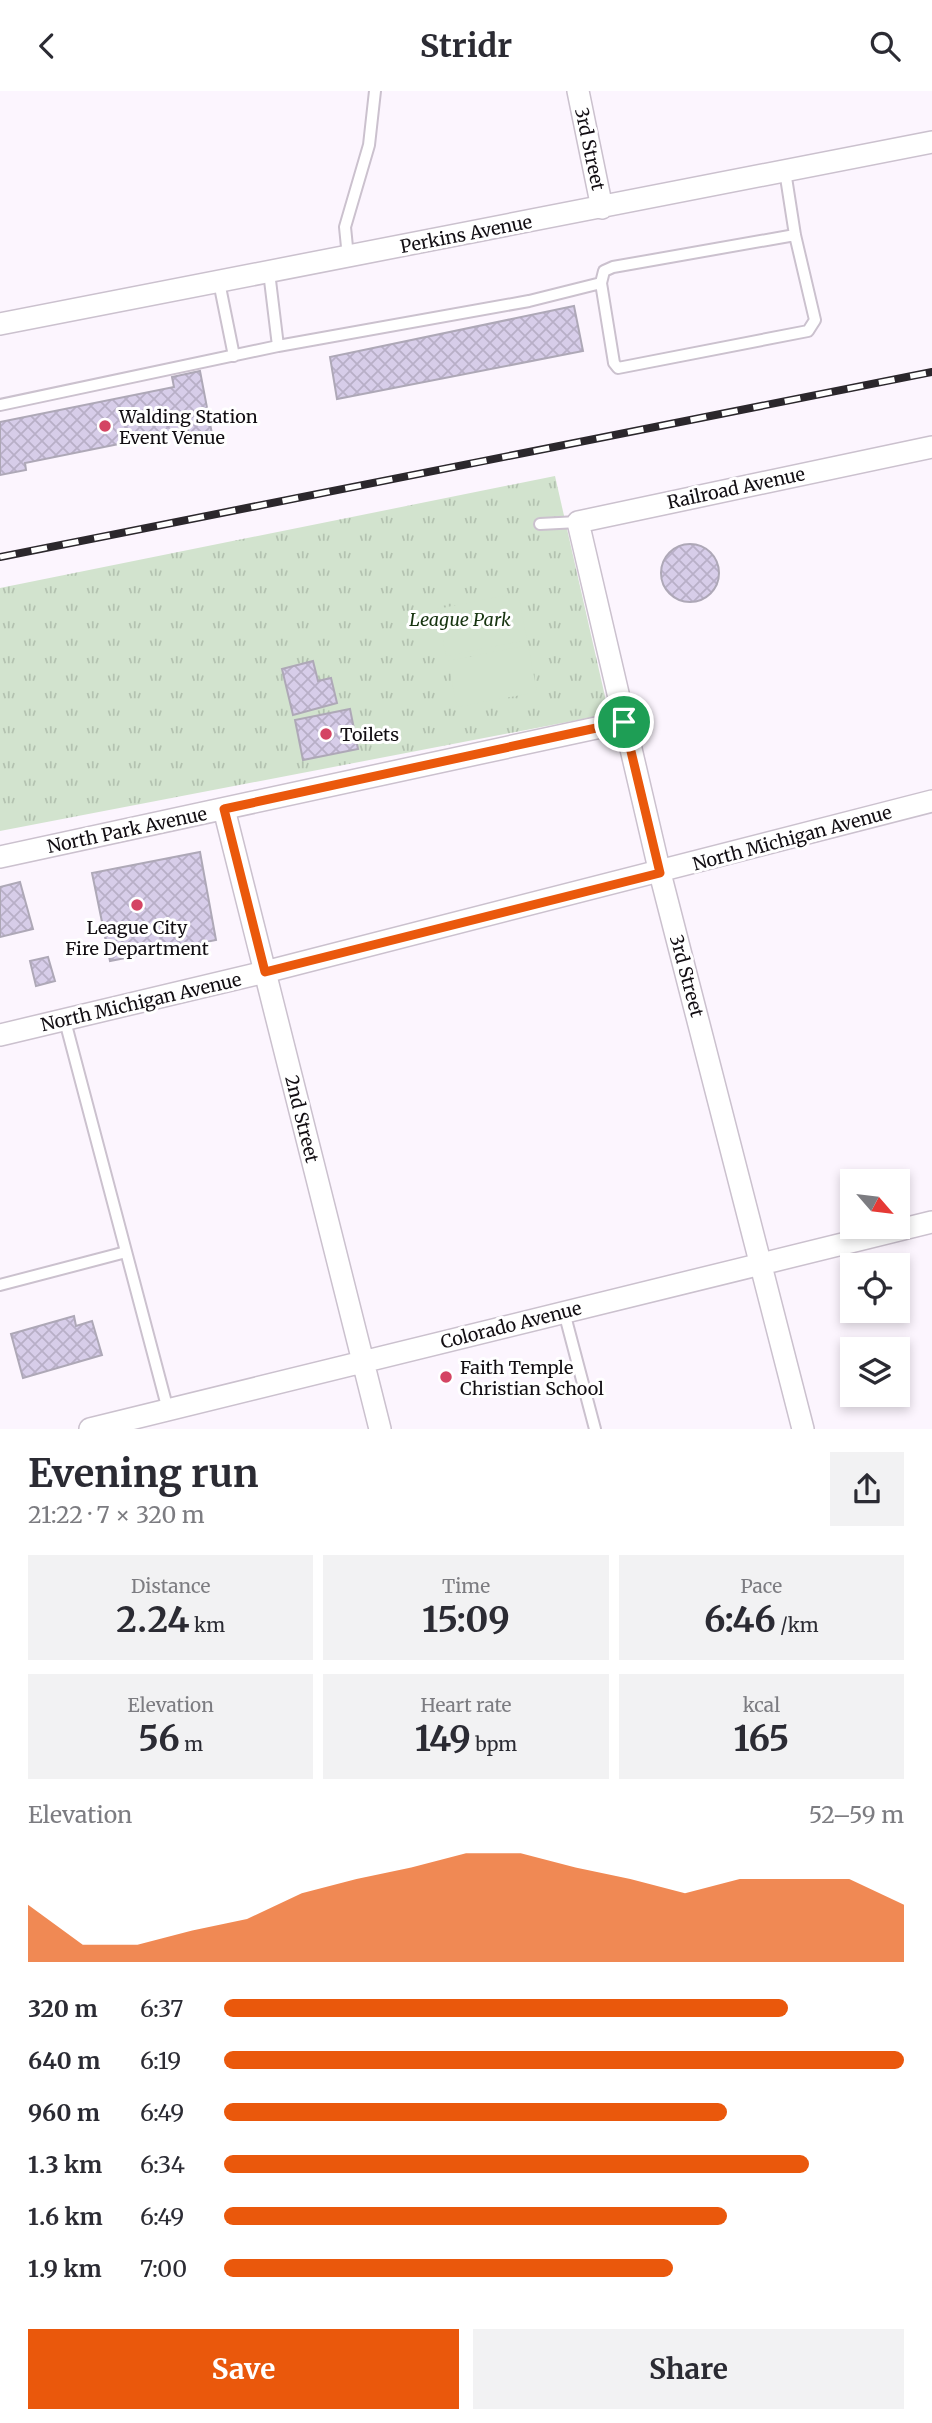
<!DOCTYPE html>
<meta charset="utf-8">
<style>
body{margin:0;font-family:Merriweather,serif;background:#f2f2f3;color:#2b2b33;height:100vh;display:flex;flex-direction:column;font-size:26px;white-space:nowrap}
*{box-sizing:border-box;margin:0}
p{font-size:23px;color:#7c7c81}
.icon{flex:none;width:38px;height:38px;fill:none;stroke:currentColor;stroke-width:2;stroke-linecap:round;stroke-linejoin:round}
.map{position:relative;height:1338px;overflow:hidden}
.side{display:flex;flex-direction:column;background:#fff;flex:1}
.side>*{flex:none}
.needle{width:46px;rotate:118deg}
.buttons{position:absolute;left:840px;top:1078px;display:grid;gap:14px}
.buttons a{display:grid;place-items:center;width:70px;height:70px;border-radius:0px;background:#fff;box-shadow:0 4px 10px #0003;font-size:35px}
.pin{position:absolute;display:grid;place-items:center;width:60px;height:60px;color:#fff;margin:-30px;border:4px solid #fff;border-radius:50%;box-shadow:0 2px 7px #0007}
.round{display:grid;place-items:center;flex:none;width:74px;height:74px;border-radius:0px;background:#f2f2f3}
.overview{display:flex;align-items:center;justify-content:space-between;height:119px;padding:0 28px}
h1{font-size:38px;font-weight:700;line-height:52px}
.figures{display:grid;grid-template-columns:repeat(3,1fr);gap:10px;height:119px;padding:7px 28px}
.figures div{display:grid;align-content:center;border-radius:0px;background:#f2f2f3;text-align:center}
.figures b{font-size:35px;font-weight:700}
.figures small{font-size:19px;font-weight:400}
.figures p{font-size:19px}
.chart{height:196px;padding:14px 28px}
.chart p{display:flex;justify-content:space-between}
.chart svg{width:100%;height:126px;margin-top:7px;fill:#ea580c;opacity:.7}
.action{display:flex;gap:14px;margin-top:auto;padding:14px 28px}
.action a{flex:1;height:80px;border-radius:0px;background:#ea580c;color:#fff;font-size:28px;font-weight:700;line-height:80px;text-align:center}
.action a+a{background:#f2f2f3;color:#2b2b33}
ul{padding:0 28px;list-style:none;font-size:23px}
li{display:grid;grid-template-columns:112px 84px 1fr;align-items:center;height:52px}
li i{height:18px;border-radius:9px;background:#ea580c}
header{display:flex;justify-content:space-between;align-items:center;height:91px;padding:0 28px;background:#fff;font-size:32px;font-weight:700}
.map>svg:first-child{display:block}
</style>
<header><svg class="icon" aria-label="back" viewBox="0 0 24 24"><path d="M15 5l-7 7 7 7"/></svg>Stridr<svg class="icon" aria-label="search" viewBox="0 0 24 24"><circle cx="10" cy="10" r="6"/><path d="M15 15l6 6"/></svg></header>
<div class="map">
<svg width="932" height="1338" viewBox="0 0 932 1338">
<defs>
<pattern id="park-tufts" width="24" height="20" patternUnits="userSpaceOnUse" patternTransform="scale(1.75)"><rect width="24" height="20" fill="#d2e3ce"/><path d="M3 7l-1-3M5 7V3M7 7l1-3M15 17l-1-3M17 17v-4M19 17l1-3" fill="none" stroke="#b3c2b0"/></pattern>
<pattern id="building-cross-hatch" width="8" height="8" patternUnits="userSpaceOnUse" patternTransform="scale(1.75)"><rect width="8" height="8" fill="#d7cde9"/><path d="M0 0l8 8M0 8l8-8" fill="none" stroke="#b8afc7"/></pattern>
</defs>
<rect width="100%" height="100%" fill="#fcf5fe"/>
<!-- park -->
<path fill="url(#park-tufts)" d="M555,385l54,238 -609,117v-243z"/>
<!-- pitch -->
<path fill="#d2e3ce" d="M518,502l9,47 -81,16 -9,-47z
M528,554l9,47 -80,15 -9,-46z"/>
<!-- building -->
<path fill="url(#building-cross-hatch)" stroke="#aea8b7" stroke-width="2" d="M574,215l9,45 -246,48 -7,-42z
M200,280l12,63 -22,4 -2,-8 -163,33 1,7 -26,5v-53l174,-35 -2,-10z
M661 482a29 29 0 1 1 58 0a29 29 0 1 1-58 0Z
M313,570l5,20 13,-3 6,25 -44,12 -11,-46z
M350,618l8,40 -55,11 -8,-40z
M200,761l16,88 -106,21 -18,-88z
M20,791l13,47 -33,8v-50z
M48,866l7,24 -19,5 -6,-25z
M74,1225l2,10 16,-5 10,34 -79,23 -12,-44z"/>
<g fill="none" stroke-linecap="round" stroke-linejoin="round">
<defs>
<path id="lane" d="M785,80l10,64 20,85 -7,11 -190,37 -4,-5 -13,-80 3,-12 9,-4 182,-32
M348,166l-3,-30 24,-82 6,-54
M269,181l9,74
M219,191l15,74
M0,314l278,-59 251,-45 72,-18
M540,433l38,-2
M65,930l103,389
M0,1194l126,-33
M564,1221l31,117"/>
<path id="street" d="M578,0l24,117
M0,233l932,-182
M224,718l156,620
M0,766l624,-135
M0,944l265,-63 667,-171
M90,1338l842,-207
M803,1338l-143,-556 -82,-351 354,-75"/>
</defs>
<!-- lane casing -->
<use href="#lane" stroke="#cbc1ce" stroke-width="14"/>
<!-- street casing -->
<use href="#street" stroke="#cbc1ce" stroke-width="24"/>
<!-- lane -->
<use href="#lane" stroke="#fff" stroke-width="10"/>
<!-- street -->
<use href="#street" stroke="#fff" stroke-width="21"/>
<defs>
<path id="rail" d="M0,466l932,-185"/>
</defs>
<!-- rail casing -->
<use href="#rail" stroke="#2b272c" stroke-width="8"/>
<!-- rail -->
<use href="#rail" stroke="#fff" stroke-width="5" stroke-dasharray="16" stroke-linecap="butt"/>
</g>
<g fill="none" stroke-linecap="round" stroke-linejoin="round">
<defs>
<path id="route" d="M624,631l36,151 -395,99 -41,-163z"/>
</defs>
<!-- route casing -->
<use href="#route" stroke="#fff" stroke-width="14"/>
<!-- route -->
<use href="#route" stroke="#ea580c" stroke-width="9"/>
</g>
<!-- markers -->
<g fill="#d44463" stroke="#fff" stroke-width="2.5">
<circle cx="105" cy="335" r="7"/>
<circle cx="326" cy="643" r="7"/>
<circle cx="137" cy="814" r="7"/>
<circle cx="446" cy="1286" r="7"/>
</g>
<g text-anchor="middle" dominant-baseline="central" stroke-width="6" stroke-linejoin="round" paint-order="stroke">
<!-- street labels -->
<g font-size="18" fill="#120e13" stroke="#fff">
<text transform="translate(590 58) rotate(78)">3rd Street</text>
<text transform="translate(466 143) rotate(-11)">Perkins Avenue</text>
<text transform="translate(736 397) rotate(-12)">Railroad Avenue</text>
<text transform="translate(127 739) rotate(-12)">North Park Avenue</text>
<text transform="translate(792 747) rotate(-15)">North Michigan Avenue</text>
<text transform="translate(687 885) rotate(75)">3rd Street</text>
<text transform="translate(141 911) rotate(-13)">North Michigan Avenue</text>
<text transform="translate(302 1028) rotate(76)">2nd Street</text>
<text transform="translate(511 1234) rotate(-14)">Colorado Avenue</text>
</g>
<!-- poi labels -->
<g font-size="18" fill="#120e13" stroke="#fff" text-anchor="start">
<text x="119" y="325">Walding Station<tspan x="119" dy="21">Event Venue</tspan></text>
<text x="340" y="643">Toilets</text>
<text x="137" y="836" text-anchor="middle">League City<tspan x="137" dy="21">Fire Department</tspan></text>
<text x="460" y="1276">Faith Temple<tspan x="460" dy="21">Christian School</tspan></text>
</g>
<!-- park labels -->
<g font-size="18" font-style="italic" fill="#173410" stroke="#fff">
<text x="460" y="528">League Park</text>
</g>
</g>
</svg>
<div class="buttons">
<a><svg class="needle" viewBox="-14 -14 28 28"><path d="M0-13l5 13h-10z" fill="#e53935"/><path d="M0 13l5-13h-10z" fill="#7c7c81"/></svg></a>
<a><svg class="icon" aria-label="locate" viewBox="0 0 24 24"><circle cx="12" cy="12" r="6"/><path d="M12 2v4M12 18v4M2 12h4M18 12h4"/></svg></a>
<a><svg class="icon" aria-label="layers" viewBox="0 0 24 24"><path d="M12 4l9 5-9 5-9-5zM3 14l9 5 9-5"/></svg></a>
</div>
<div class="pin" style="left:624px;top:631px;background:#1e9e55"><svg class="icon" aria-label="arrive" viewBox="0 0 24 24"><path d="M6 21V4h12l-3 4 3 4H6"/></svg></div>
</div>
<section class="side">
<div class="overview"><div><h1>Evening run</h1><p>21:22 · 7 × 320 m</p></div><a class="round"><svg class="icon" aria-label="share" viewBox="0 0 24 24"><path d="M12 15V3M7 8l5-5 5 5M5 13v7h14v-7"/></svg></a></div>
<div class="figures">
<div><p>Distance</p><b>2.24<small> km</small></b></div>
<div><p>Time</p><b>15:09</b></div>
<div><p>Pace</p><b>6:46<small> /km</small></b></div>
</div>
<div class="figures">
<div><p>Elevation</p><b>56<small> m</small></b></div>
<div><p>Heart rate</p><b>149<small> bpm</small></b></div>
<div><p>kcal</p><b>165</b></div>
</div>
<div class="chart"><p><span>Elevation</span>52–59 m</p>
<svg viewBox="0 0 160 44" preserveAspectRatio="none"><path d="M0 44V24L10 38L20 38L30 33L40 29L50 20L60 15L70 11L80 6L90 6L100 11L110 15L120 20L130 15L140 15L150 15L160 24V44z"/></svg>
</div>
<ul>
<li><b>320 m</b>6:37<i style="width:83%"></i></li>
<li><b>640 m</b>6:19<i style="width:100%"></i></li>
<li><b>960 m</b>6:49<i style="width:74%"></i></li>
<li><b>1.3 km</b>6:34<i style="width:86%"></i></li>
<li><b>1.6 km</b>6:49<i style="width:74%"></i></li>
<li><b>1.9 km</b>7:00<i style="width:66%"></i></li>
</ul>
<div class="action"><a>Save</a><a>Share</a></div>
</section>
